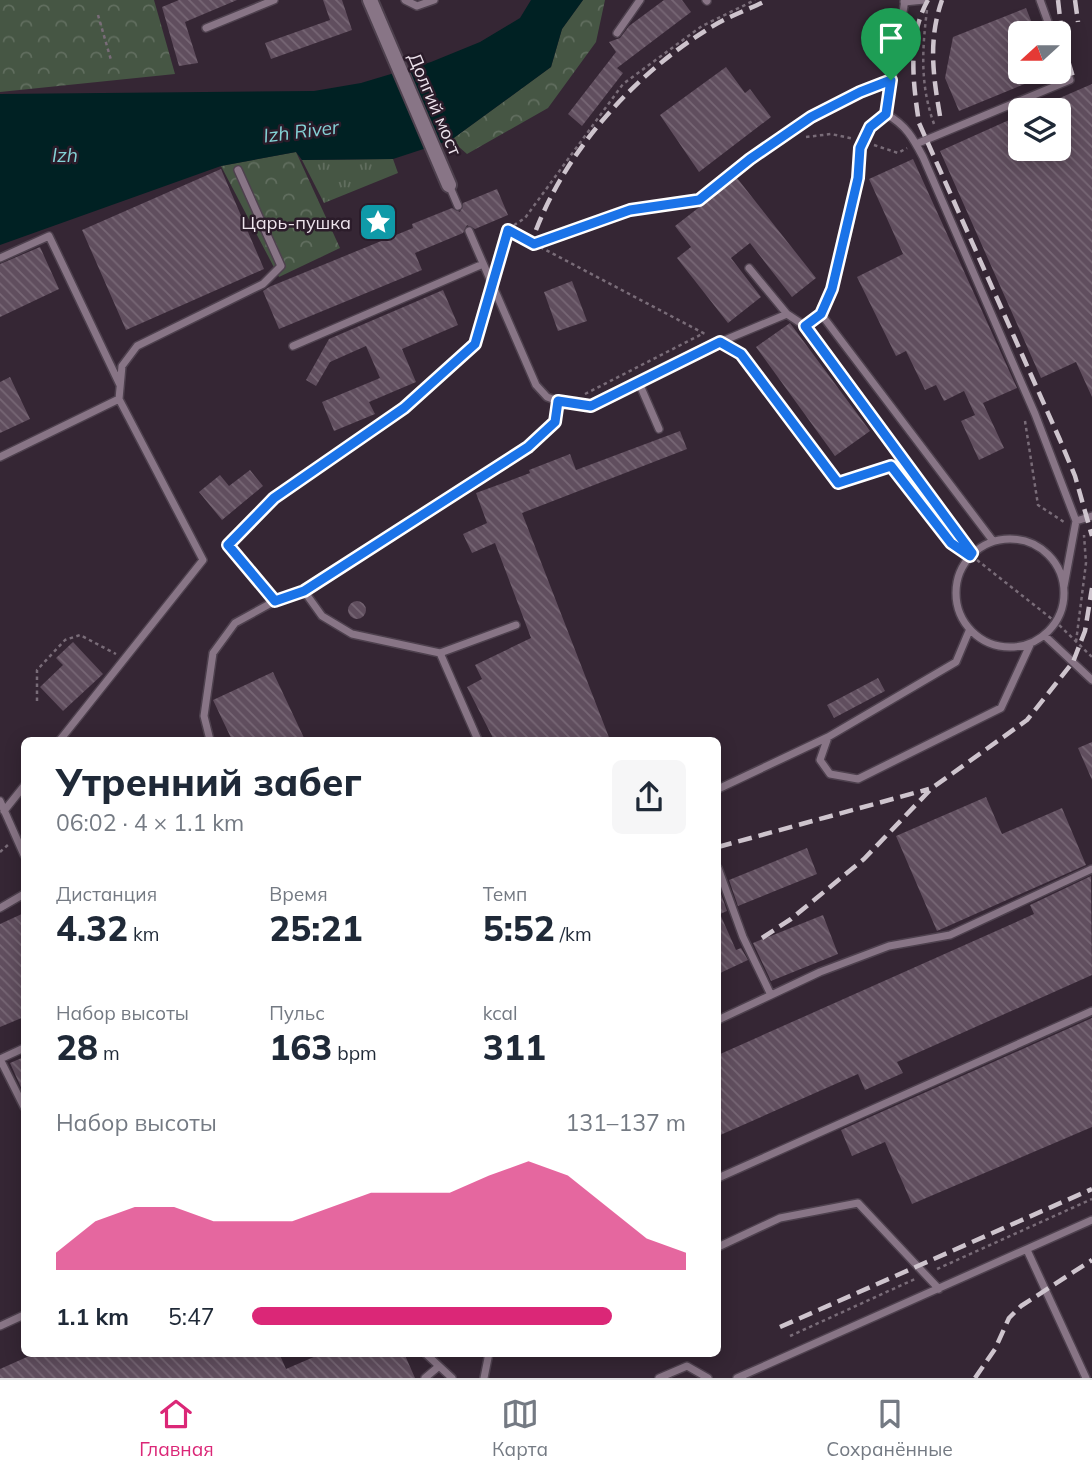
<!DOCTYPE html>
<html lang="ru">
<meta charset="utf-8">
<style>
body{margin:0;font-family:Mulish,sans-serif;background:#f6f6f7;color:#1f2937;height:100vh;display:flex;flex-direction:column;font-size:26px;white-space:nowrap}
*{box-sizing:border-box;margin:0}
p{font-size:23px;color:#747a83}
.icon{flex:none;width:38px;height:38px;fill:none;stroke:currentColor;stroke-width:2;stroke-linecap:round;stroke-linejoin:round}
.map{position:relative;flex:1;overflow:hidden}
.sheet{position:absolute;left:21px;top:737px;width:700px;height:620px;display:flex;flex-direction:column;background:#fff;border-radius:10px;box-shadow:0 4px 18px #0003}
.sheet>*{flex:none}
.needle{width:46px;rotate:249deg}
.controls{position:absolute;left:1008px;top:21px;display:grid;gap:14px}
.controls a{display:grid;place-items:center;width:63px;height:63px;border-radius:10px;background:#fff;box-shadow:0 4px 18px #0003;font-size:35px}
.pin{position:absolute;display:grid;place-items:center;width:60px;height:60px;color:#fff;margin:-72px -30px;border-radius:50% 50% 50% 0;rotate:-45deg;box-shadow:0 0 7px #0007}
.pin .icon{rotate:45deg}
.round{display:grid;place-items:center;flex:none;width:74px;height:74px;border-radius:10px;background:#f6f6f7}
.headline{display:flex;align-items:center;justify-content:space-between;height:119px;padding:0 35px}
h1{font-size:38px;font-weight:800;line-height:52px}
.metrics{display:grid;grid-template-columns:repeat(3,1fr);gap:10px;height:119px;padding:7px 35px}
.metrics div{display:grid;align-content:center}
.metrics b{font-size:35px;font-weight:800}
.metrics small{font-size:19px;font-weight:400}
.metrics p{font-size:19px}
.chart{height:196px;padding:14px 35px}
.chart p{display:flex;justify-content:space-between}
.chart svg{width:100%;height:126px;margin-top:7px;fill:#db2777;opacity:.7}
ul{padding:0 35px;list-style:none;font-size:23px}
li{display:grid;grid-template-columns:112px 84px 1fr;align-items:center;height:52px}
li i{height:18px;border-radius:9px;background:#db2777}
.tab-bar{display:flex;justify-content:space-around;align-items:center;height:98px;border-top:2px solid #e0e1e3;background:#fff;font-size:19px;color:#747a83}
.tab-bar a{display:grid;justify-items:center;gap:4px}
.tab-bar .current{color:#db2777}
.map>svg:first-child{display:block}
</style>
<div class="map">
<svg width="1092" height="1378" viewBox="0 0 1092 1378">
<defs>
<pattern id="grass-tufts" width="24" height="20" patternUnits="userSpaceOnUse" patternTransform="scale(1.75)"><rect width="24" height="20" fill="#465644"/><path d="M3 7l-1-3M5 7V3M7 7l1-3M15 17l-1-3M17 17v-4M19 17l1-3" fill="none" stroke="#616e5f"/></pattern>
<pattern id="forest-crowns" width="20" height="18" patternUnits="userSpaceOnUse" patternTransform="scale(1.75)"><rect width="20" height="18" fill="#465644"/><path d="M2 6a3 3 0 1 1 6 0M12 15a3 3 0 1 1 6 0" fill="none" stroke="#616e5f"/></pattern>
<pattern id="building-back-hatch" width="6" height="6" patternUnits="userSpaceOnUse" patternTransform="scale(1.75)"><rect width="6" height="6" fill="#604e5e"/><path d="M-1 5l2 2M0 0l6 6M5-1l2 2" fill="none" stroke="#776775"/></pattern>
</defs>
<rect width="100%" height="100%" fill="#352634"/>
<!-- grass -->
<path fill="url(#grass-tufts)" d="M393,159l5,14 -74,30 -22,-43z"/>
<!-- forest -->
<path fill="url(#forest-crowns)" d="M0,0h154l21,74 -175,18z
M583,0h22l-9,42 -48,66 -81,46 -16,-14 100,-73 11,-38z
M296,152l44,96 -61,29 -58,-111z"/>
<!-- water -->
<path fill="#002123" d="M531,0h52l-21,29 -11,38 -100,73 -58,19 -91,1 -6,-8 -75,14 -221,79v-151l314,-3 47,-8 70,-21 49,-20 40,-24z"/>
<!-- building -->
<path fill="url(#building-back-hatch)" d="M179,0h58l-52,22 13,41 -19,3 -17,-59z
M323,0h19l10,30 -81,29 -6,-16 65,-23z
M664,0h18l9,12 -74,56 6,5 -41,53 -14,-12 48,-62 -7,-10 11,-4 9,-12z
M1026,8l10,25h-16v39h34l-95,39 -14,-33 8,-41z
M726,67l19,26 5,-4 21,28 -72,55 -39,-57z
M1092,84v313l-16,-35 -35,16 -101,-227 80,-36v34h39v-39h-27z
M913,159l104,229 -34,15 21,45 -25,12 -18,-39 14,-6 -11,-24 -20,10 -8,-16 -11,5 -19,-39 -10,5 -39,-79 46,-23 -34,-75z
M221,169l43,100 -138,61 -44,-100z
M737,178l79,100 -24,19 -42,-54 -19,15 30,39 -33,26 -51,-65 14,-11 -16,-21z
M497,189l11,26 -33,14 -8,-4 -4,8 -48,20 7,17 -143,59 -16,-38 6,-4 144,-59 -1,-4 40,-16 8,4 3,-9z
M40,247l19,42 -59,28v-53z
M572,281l15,40 -29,10 -14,-39z
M443,290l15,35 -56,24 14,33 -47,20 6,12 -41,17 -12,-29 58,-24 -14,-32 -36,16 -14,24 -10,-6 23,-41z
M790,323l80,108 -35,25 -79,-109z
M10,377l20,42 -30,14v-51z
M680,431l7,18 -165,64 88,227h-116l-27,-53 15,-8 -7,-14 56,-27 -36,-95 -23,10 -9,-19 24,-11 -11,-30 54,-20 -1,-3 41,-16 6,16z
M250,470l13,16 -41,34 -23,-28 21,-17 9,11z
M348 610a9 9 0 1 1 18 0a9 9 0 1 1-18 0Z
M73,642l30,32 -40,37 -23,-24 23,-22 -7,-7z
M273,672l32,68h-73l-19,-40z
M878,678l7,13 -51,27 -7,-13z
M1092,742v38l-14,-32z
M986,797l16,37 60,-26 24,57 -149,66 -41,-95z
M807,848l10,26 -79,32 -9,-26z
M1091,876l1,99 -195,87 6,11 -38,17 -7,-16 -140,62v-81l316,-141 -4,-9z
M718,885l9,26 -7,3 16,36 5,-2 7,12 -30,14z
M24,913v104l-24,10v-103z
M823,915l15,39 -67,27 -18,-38z
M1092,1018v109l-180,77 -27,-62 -33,14 -11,-26z
M24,1057v37l-14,-31z
M36,1353h243l7,16 37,-16h81l11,25h-415v-9z"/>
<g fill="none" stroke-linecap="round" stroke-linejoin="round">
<defs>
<path id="service" d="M405,0l12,6 17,-6
M706,0l1,1
M1040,0l12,33
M904,2l20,-2
M206,28l68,-28
M617,33l23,-33
M886,114l19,-114
M781,140c35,-27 70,-45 110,-60
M916,144l154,-64 -11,-29
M449,185l9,21
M469,231l67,154 11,12 11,4 33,5 129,-64 67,-28 18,12c6,-4 13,-9 17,-14 15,-22 30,-102 36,-131 6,-35 -2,-41 28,-67 20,11 27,24 37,43l112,257 41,107 -12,65
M0,258l49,-22 71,149
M749,268l38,46
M821,314l172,227
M805,326l167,227
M293,346l190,-82
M639,383l20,46
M119,399l3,-33 15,-20 126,-62 18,-18 -43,-96
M0,457l119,-58 84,161 -143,180
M1076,521l16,-5
M956 593a54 54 0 1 1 108 0a54 54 0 1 1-108 0Z
M969,631l-13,31 -128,75 -8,23 10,14 28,5 143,-71 29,-63
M1045,636l47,44
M440,653l76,-28
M210,740l-6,-24 9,-63 22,-30 40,-22 29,-10
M478,740l-38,-87 -88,-19 -30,-18 -18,-25 224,-144 27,-25 3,-21
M718,789l110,-52
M0,801l24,54
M4,811l20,-25
M718,868l25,69 28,58
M0,908l24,-14
M718,1020l102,-48 69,-26 61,-11 142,-66
M24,1048l-24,11 24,48
M718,1178l374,-167
M718,1247l62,-29 78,-15 81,86
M1027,1250l59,128
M0,1326l24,-11
M425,1353l27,25
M425,1378l13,-11
M484,1378l5,-25
M659,1378l28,-12 21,12
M737,1378l355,-158"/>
<path id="minor" d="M370,0l79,185"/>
</defs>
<!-- service casing -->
<use href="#service" stroke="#4e414e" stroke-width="10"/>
<!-- minor casing -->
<use href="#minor" stroke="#4e414e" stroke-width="18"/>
<!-- path -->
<path stroke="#796c78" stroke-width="2.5" stroke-dasharray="3.5 3.5" stroke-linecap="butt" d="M927,10c-5,40 -7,75 7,114
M98,15l13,45
M806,137l25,-3 23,5
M874,145l24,8 9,-5
M508,229l17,-11 98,-134 79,-58 53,-26
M535,244l95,-34 69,-10 74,-55
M497,269l11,-39 199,105
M732,348l9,6 97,129 53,-17 26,33
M585,394l119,-61
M1025,421l13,84 26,17
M977,560l80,63 35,34
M269,594l-42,-49 47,-47 130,-90 54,-48 17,-16 12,-42
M1076,642l10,-79 -2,-28
M37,701v-31l28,-30 15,-5 36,19
M0,852l9,-8
M937,1269l155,-70
M790,1336l125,-57"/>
<!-- service -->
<use href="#service" stroke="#887586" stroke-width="7"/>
<!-- minor -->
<use href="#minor" stroke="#887586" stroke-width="14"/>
<!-- rail -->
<path stroke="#cec4cd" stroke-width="4.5" stroke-dasharray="14 7" stroke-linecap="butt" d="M928,0c-21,37 -15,83 -9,123l141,317 15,36 17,60
M1058,0l5,44 10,33
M1075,0l3,22
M940,116c-7,-41 -12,-76 2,-116
M536,230c31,-80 96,-153 169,-199 19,-13 42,-21 63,-31
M718,847l211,-58
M762,938l29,-19 73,-60 68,-71 95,-68 46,-58 12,-31 7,-43
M780,1327l312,-138
M975,1378l20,-29 14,-31 12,-12 71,-46"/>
</g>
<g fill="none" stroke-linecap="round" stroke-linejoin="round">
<defs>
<path id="route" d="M891,80l-5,34 -16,13 -10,21 -2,30 -26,111 -11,25 -16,12 167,227 -2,3 -19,-13 -60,-77 -53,17 -97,-129 -21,-12 -129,64 -33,-5 -3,21 -27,25 -224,144 -29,10 -47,-56 46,-47 130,-90 71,-64 33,-114 26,14 96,-34 69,-10 51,-41 61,-42 49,-25z"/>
</defs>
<!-- route casing -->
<use href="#route" stroke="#fff" stroke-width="14"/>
<!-- route -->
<use href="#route" stroke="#1a73e8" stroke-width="9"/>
</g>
<!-- icons -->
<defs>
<symbol id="sight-square" viewBox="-11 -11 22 22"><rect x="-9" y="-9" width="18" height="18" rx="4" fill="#0f9aa8" stroke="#2b1c2a"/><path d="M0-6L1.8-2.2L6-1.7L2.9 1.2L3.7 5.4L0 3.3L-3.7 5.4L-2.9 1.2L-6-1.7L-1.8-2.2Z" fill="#fff"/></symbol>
</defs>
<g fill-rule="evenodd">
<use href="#sight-square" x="356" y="200" width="44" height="44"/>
</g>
<g text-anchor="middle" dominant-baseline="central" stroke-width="5" stroke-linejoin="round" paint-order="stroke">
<!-- street labels -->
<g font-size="18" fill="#eee4ed" stroke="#2b1c2a">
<text transform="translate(435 104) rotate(67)">Долгий мост</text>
</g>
<!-- poi labels -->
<g font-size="18" fill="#eee4ed" stroke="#2b1c2a" text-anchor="end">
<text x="351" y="222">Царь-пушка</text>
</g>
<!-- water labels -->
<g font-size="19" font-style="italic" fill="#84d2d6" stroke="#2b1c2a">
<text transform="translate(301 131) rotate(-7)">Izh River</text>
<text x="65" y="155">Izh</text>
</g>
</g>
</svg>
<div class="controls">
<a><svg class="needle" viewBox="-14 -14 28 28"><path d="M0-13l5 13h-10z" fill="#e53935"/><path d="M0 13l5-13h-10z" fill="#747a83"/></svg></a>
<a><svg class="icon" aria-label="layers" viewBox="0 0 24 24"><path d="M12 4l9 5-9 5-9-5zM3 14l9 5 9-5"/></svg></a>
</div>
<div class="pin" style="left:891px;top:80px;background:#1e9e55"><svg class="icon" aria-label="arrive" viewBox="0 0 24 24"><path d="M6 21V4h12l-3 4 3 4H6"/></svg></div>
<section class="sheet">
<div class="headline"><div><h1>Утренний забег</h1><p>06:02 · 4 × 1.1 km</p></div><a class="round"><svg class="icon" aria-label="share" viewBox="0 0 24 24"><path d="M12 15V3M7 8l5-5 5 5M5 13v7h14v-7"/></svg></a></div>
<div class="metrics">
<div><p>Дистанция</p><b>4.32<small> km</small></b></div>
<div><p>Время</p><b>25:21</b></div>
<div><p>Темп</p><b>5:52<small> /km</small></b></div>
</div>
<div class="metrics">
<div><p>Набор высоты</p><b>28<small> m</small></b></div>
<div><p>Пульс</p><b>163<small> bpm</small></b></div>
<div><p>kcal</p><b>311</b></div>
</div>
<div class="chart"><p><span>Набор высоты</span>131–137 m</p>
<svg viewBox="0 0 160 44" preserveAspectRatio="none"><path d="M0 44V38L10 27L20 22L30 22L40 27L50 27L60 27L70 22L80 17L90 17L100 17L110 11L120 6L130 11L140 22L150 33L160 38V44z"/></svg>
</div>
<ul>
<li><b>1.1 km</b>5:47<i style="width:83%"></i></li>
</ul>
</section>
</div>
<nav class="tab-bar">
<a class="current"><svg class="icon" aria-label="home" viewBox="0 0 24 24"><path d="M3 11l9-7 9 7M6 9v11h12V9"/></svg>Главная</a>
<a><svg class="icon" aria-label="map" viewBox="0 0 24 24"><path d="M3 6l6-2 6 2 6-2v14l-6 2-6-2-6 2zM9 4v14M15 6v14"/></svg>Карта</a>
<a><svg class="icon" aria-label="saved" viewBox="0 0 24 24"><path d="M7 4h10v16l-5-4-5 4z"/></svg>Сохранённые</a>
</nav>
